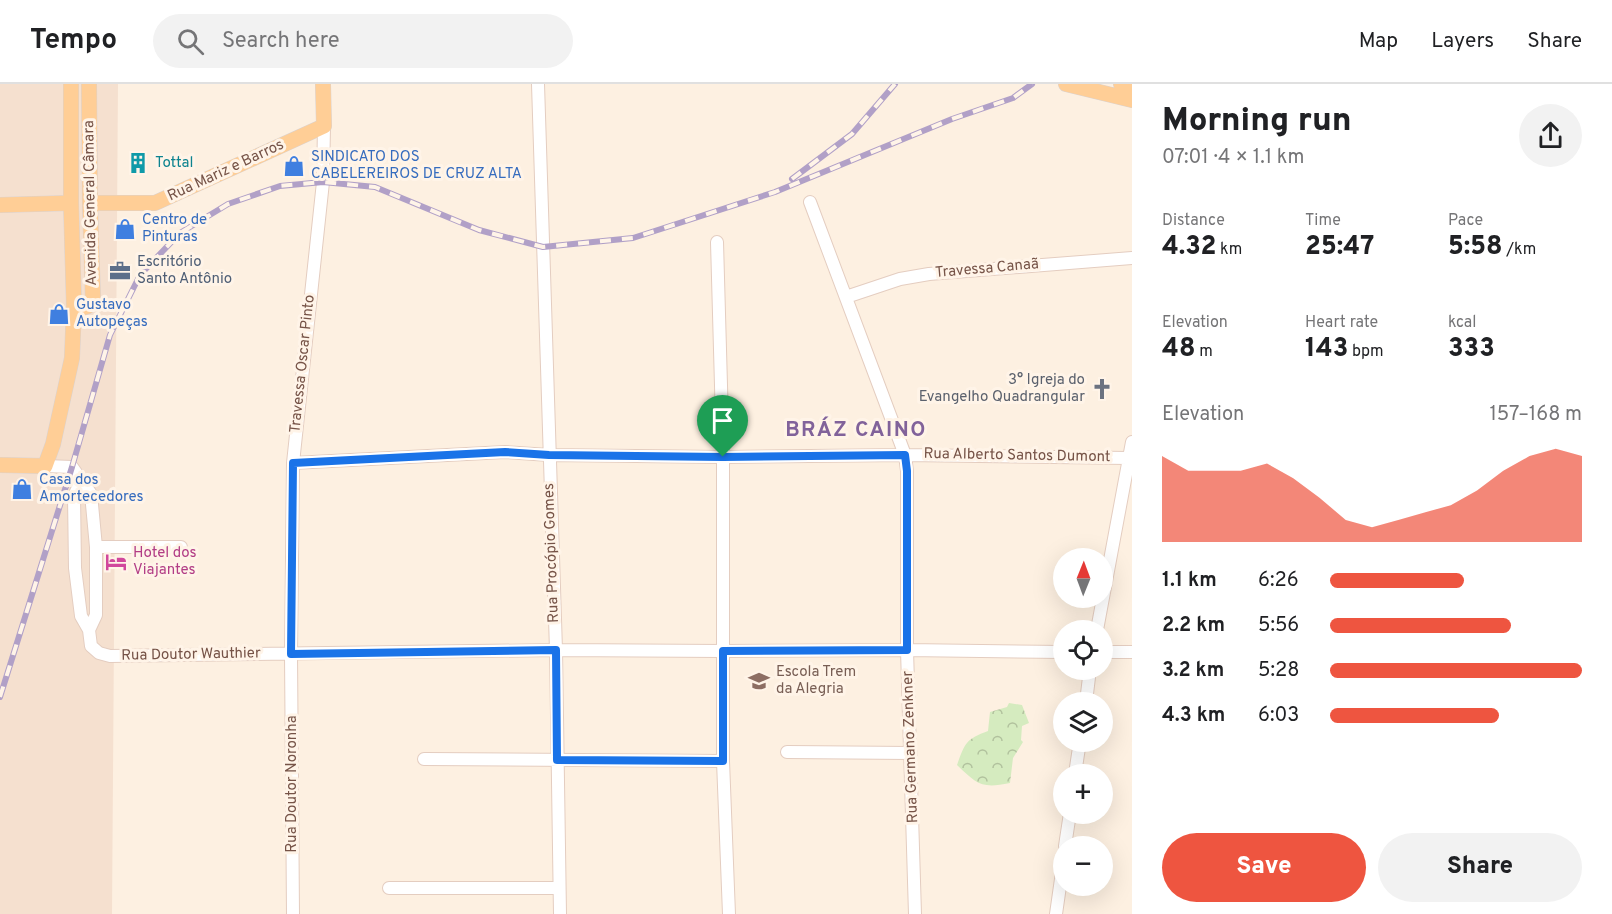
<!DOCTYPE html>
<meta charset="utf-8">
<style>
body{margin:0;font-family:Overpass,sans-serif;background:#f2f2f2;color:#202124;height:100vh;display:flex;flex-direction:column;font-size:22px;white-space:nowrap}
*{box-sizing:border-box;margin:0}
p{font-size:20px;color:#757577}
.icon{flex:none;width:33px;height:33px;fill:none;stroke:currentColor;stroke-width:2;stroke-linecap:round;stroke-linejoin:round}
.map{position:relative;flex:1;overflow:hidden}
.sheet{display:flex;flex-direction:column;background:#fff;width:480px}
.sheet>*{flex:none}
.needle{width:39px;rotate:1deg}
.tools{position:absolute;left:1053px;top:464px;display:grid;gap:12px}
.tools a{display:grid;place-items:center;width:60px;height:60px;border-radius:50%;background:#fff;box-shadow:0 6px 24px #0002;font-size:30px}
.pin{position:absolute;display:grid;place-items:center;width:51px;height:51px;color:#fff;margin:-62px -26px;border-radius:50% 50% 50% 0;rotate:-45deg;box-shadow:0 0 6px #0007}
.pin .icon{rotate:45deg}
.round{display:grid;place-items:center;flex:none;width:63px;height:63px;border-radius:32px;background:#f2f2f2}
.overview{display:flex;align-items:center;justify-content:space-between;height:102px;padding:0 30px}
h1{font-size:33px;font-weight:800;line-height:45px}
.metrics{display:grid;grid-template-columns:repeat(3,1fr);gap:9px;height:102px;padding:6px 30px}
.metrics div{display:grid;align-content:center}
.metrics b{font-size:26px;font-weight:800}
.metrics small{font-size:16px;font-weight:400}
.metrics p{font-size:16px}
.chart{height:168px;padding:12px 30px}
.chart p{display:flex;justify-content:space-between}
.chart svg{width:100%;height:108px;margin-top:6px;fill:#ee5540;opacity:.7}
.button{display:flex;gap:12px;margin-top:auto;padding:12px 30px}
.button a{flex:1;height:69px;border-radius:36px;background:#ee5540;color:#fff;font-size:24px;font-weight:800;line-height:69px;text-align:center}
.button a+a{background:#f2f2f2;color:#202124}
ul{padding:0 30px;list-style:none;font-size:20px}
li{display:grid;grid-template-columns:96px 72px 1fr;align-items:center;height:45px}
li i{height:15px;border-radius:8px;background:#ee5540}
header{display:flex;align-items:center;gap:36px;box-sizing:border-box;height:84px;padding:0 30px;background:#fff;border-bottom:2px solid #e0e0e0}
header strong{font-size:28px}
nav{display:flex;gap:33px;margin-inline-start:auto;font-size:21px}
.search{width:420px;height:54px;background:#f2f2f2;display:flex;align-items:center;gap:15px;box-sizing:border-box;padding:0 21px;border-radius:33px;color:#757577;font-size:22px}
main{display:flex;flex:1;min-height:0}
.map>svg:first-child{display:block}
</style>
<header>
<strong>Tempo</strong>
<div class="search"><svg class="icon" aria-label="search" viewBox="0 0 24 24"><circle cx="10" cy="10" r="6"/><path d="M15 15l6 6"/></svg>Search here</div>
<nav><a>Map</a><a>Layers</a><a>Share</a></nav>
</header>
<main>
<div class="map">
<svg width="1132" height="830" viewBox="0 0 1132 830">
<defs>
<pattern id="forest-crowns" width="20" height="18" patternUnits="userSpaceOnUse" patternTransform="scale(1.5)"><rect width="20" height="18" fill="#d5ebbf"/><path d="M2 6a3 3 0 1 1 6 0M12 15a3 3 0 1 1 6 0" fill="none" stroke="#b1c19d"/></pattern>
</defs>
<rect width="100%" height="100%" fill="#fdf0e1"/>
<!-- residential -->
<path fill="#f5e0cf" d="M0,0h118l-6,830h-112z"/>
<!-- forest -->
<path fill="url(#forest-crowns)" d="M1009,619l13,2 7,18 -7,3 -1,14 2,2 -10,16 -3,25c-29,6 -33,1 -53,-18 8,-22 9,-26 31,-34l2,-19 17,-5z"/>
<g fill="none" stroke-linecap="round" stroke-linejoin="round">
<defs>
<path id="minor" d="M538,0l18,566 4,264
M810,118l95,253 2,16v179l8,264
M717,158l6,215v304l6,153
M846,213l54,-18 29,-5 203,-16
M293,379l212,-11 44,3 174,2 182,-2 223,3
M45,382l27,1 19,27 5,53v68l-7,15
M81,397l-7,15 1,72 6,48 8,14 2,16 8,7 11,3 446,-6 167,1 184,-1 157,2
M96,463h85
M1097,546l35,-188
M1102,568h30
M1086,618l4,-33
M787,668l124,1
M424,675l299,2
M1075,690l5,-33
M1065,762l5,-33
M389,804h169
M293,830l-2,-260 2,-191 30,-281 1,-56
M1056,830l8,-56"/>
<path id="major" d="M1066,0l66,16
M1121,0l11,3
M90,119h65l169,-77 -1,-42
M0,121l71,-2
M74,222c8,2 15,3 19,-6l-3,-97 -1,-119
M0,381l45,1 8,-22 19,-86 2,-52 -3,-103v-119"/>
</defs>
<!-- minor casing -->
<use href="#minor" stroke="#e4cdc0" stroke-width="14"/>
<!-- major casing -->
<use href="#major" stroke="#dbd2cf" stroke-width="16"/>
<!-- minor -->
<use href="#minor" stroke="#fff" stroke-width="12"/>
<!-- major -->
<use href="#major" stroke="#ffce96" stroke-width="15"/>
<defs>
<path id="rail" d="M792,95l60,-45 43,-50
M0,613l72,-230 38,-132 30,-60 40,-42 48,-29 52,-18 43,-4 52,5 104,43 64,17 90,-9 142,-46 177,-73 61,-21 19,-14"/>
</defs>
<!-- rail casing -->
<use href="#rail" stroke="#b1a0c7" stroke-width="6"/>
<!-- rail -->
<use href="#rail" stroke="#fff4e8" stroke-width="4" stroke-dasharray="11" stroke-linecap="butt"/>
</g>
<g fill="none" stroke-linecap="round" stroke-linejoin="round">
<defs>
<path id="route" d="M505,368l44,3 174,2 182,-2 2,16v179l-184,1v110l-166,-1 -1,-110 -265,4 2,-191z"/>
</defs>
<!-- route casing -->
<use href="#route" stroke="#fff" stroke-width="12"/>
<!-- route -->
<use href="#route" stroke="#1a73e8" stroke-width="8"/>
</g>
<!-- icons -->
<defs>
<symbol id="building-bare" viewBox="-9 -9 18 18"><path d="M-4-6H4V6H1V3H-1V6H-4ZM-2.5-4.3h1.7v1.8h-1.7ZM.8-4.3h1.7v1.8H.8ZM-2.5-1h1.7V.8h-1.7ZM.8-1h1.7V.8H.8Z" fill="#0f9aa8" stroke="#fff4e8" stroke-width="2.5" paint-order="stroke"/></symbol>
<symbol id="shop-bare" viewBox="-9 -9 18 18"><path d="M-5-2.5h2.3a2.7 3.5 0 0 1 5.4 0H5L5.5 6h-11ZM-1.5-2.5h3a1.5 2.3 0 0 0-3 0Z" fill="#3f7fe0" stroke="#fff4e8" stroke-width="2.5" paint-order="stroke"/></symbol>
<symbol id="office-bare" viewBox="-9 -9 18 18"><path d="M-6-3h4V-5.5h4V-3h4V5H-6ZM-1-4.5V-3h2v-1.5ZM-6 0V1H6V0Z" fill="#5c6f8a" stroke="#fff4e8" stroke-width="2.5" paint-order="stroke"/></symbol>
<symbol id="church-bare" viewBox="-9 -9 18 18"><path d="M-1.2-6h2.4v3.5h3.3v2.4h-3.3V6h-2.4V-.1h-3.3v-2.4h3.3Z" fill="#6b7280" stroke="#fff4e8" stroke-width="2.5" paint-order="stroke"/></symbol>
<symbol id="hotel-bare" viewBox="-9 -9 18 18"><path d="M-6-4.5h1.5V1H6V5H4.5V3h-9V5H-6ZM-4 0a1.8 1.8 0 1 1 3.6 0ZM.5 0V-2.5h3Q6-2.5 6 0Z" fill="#d1479c" stroke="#fff4e8" stroke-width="2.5" paint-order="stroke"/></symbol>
<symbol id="school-bare" viewBox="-9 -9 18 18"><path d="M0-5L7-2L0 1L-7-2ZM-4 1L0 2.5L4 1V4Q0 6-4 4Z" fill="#8d6e63" stroke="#fff4e8" stroke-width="2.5" paint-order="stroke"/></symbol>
</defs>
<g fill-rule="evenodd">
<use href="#building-bare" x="123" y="64" width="30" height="30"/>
<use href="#shop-bare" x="279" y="67" width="30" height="30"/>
<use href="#shop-bare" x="110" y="130" width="30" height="30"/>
<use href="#office-bare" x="105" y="172" width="30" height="30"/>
<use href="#shop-bare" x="44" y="215" width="30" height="30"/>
<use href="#church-bare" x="1087" y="290" width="30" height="30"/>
<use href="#shop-bare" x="7" y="390" width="30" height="30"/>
<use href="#hotel-bare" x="101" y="463" width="30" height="30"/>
<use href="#school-bare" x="744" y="582" width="30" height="30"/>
</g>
<g text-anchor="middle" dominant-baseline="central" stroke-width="6" stroke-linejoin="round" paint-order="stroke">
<!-- shop labels -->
<g font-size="15" fill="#366cbe" stroke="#fff4e8" text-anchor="start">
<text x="311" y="73">SINDICATO DOS<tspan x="311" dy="17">CABELEREIROS DE CRUZ ALTA</tspan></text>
<text x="142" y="136">Centro de<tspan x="142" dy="17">Pinturas</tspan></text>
<text x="76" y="221">Gustavo<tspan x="76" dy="17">Autopeças</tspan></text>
<text x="39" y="396">Casa dos<tspan x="39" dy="17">Amortecedores</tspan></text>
</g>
<!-- culture labels -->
<g font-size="15" fill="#0d838f" stroke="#fff4e8" text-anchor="start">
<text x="155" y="79">Tottal</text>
</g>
<!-- street labels -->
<g font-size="15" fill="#765347" stroke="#fff4e8">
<text transform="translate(226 87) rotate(-25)">Rua Mariz e Barros</text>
<text transform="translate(91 119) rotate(-91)">Avenida General Câmara</text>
<text transform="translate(987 185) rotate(-5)">Travessa Canaã</text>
<text transform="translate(303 280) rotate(-84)">Travessa Oscar Pinto</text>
<text transform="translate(1017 372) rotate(1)">Rua Alberto Santos Dumont</text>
<text transform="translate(552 469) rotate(-92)">Rua Procópio Gomes</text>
<text transform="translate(191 571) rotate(-1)">Rua Doutor Wauthier</text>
<text transform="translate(911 663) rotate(-92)">Rua Germano Zenkner</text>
<text transform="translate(292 700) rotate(-90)">Rua Doutor Noronha</text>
</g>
<!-- service labels -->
<g font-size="15" fill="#4e5e75" stroke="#fff4e8" text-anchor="start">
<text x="137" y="178">Escritório<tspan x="137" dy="17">Santo Antônio</tspan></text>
</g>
<!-- worship labels -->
<g font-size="15" fill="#5b616d" stroke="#fff4e8" text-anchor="end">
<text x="1085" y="296">3° Igreja do<tspan x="1085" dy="17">Evangelho Quadrangular</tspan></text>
</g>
<!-- hotel labels -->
<g font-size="15" fill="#b23c85" stroke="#fff4e8" text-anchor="start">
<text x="133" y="469">Hotel dos<tspan x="133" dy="17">Viajantes</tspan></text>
</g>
<!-- education labels -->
<g font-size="15" fill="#785e54" stroke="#fff4e8" text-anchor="start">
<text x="776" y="588">Escola Trem<tspan x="776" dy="17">da Alegria</tspan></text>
</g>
<!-- district labels -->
<g font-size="21" font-weight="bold" letter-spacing="1.5" fill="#81629a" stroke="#fff4e8">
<text x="856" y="346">BRÁZ CAINO</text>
</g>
</g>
</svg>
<div class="tools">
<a><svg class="needle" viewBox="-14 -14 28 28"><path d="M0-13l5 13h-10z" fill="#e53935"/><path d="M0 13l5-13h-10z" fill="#757577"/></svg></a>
<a><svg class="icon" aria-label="locate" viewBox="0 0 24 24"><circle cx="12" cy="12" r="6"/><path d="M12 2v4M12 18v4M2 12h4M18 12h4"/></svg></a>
<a><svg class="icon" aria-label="layers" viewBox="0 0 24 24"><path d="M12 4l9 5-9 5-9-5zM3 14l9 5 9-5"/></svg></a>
<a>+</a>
<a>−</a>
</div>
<div class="pin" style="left:723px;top:373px;background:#1e9e55"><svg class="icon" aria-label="arrive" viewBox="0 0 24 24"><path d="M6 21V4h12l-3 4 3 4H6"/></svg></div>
</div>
<section class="sheet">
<div class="overview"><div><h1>Morning run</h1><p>07:01 · 4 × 1.1 km</p></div><a class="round"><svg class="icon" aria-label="share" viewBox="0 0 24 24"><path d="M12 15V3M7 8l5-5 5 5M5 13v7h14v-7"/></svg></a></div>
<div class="metrics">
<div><p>Distance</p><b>4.32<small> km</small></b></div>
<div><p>Time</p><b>25:47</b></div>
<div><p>Pace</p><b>5:58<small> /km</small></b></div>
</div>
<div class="metrics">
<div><p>Elevation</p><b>48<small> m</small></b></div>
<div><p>Heart rate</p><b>143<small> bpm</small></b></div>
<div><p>kcal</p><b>333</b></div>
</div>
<div class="chart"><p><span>Elevation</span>157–168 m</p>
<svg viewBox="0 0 160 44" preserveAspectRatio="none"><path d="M0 44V9L10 15L20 15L30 15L40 12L50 18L60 26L70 35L80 38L90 35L100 32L110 29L120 23L130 15L140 9L150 6L160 9V44z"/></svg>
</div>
<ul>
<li><b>1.1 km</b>6:26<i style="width:53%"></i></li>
<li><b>2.2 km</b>5:56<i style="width:72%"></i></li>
<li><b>3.2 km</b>5:28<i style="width:100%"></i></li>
<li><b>4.3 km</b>6:03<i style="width:67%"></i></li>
</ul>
<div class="button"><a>Save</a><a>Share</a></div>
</section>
</main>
